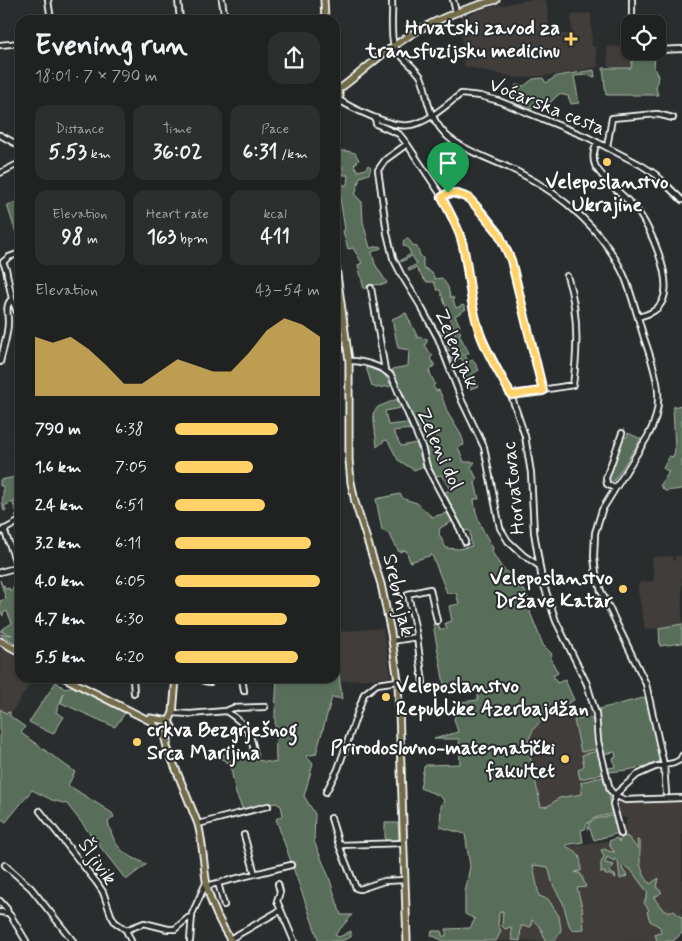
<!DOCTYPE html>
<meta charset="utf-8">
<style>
body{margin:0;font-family:Mynerve,sans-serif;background:#2d2f2f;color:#f1f3f6;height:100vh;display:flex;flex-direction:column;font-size:19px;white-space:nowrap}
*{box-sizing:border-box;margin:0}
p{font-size:16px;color:#a2a4a5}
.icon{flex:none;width:28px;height:28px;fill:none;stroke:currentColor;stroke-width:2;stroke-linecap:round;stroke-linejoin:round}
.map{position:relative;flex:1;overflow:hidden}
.side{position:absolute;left:15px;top:15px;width:325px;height:668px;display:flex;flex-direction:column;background:#202222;border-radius:15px;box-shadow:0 1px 4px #0004,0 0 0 1px #3d3f40}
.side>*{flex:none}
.tools{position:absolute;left:621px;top:15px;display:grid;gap:10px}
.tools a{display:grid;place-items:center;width:45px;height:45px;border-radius:10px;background:#202222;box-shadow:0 1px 4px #0004,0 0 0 1px #3d3f40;font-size:25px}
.pin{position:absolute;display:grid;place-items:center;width:42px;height:42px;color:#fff;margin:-51px -21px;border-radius:50% 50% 50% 0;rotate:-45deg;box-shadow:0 0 5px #0007}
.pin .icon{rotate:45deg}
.round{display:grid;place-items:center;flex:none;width:52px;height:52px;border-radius:15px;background:#2d2f2f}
.summary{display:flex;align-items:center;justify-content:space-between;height:85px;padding:0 20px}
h1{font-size:28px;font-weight:700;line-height:38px}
.stats{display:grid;grid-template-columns:repeat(3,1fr);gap:8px;height:85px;padding:5px 20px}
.stats div{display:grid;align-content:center;border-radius:12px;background:#2d2f2f;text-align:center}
.stats b{font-size:21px;font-weight:700}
.stats small{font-size:14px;font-weight:400}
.stats p{font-size:14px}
.chart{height:140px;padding:10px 20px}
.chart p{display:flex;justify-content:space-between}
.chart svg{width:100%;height:90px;margin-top:5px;fill:#ffd166;opacity:.7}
ul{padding:0 20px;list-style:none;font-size:16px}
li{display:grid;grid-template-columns:80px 60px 1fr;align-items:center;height:38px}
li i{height:12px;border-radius:6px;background:#ffd166}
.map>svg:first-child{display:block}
</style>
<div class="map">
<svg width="682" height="941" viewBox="0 0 682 941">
<rect width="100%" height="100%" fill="#2a2d2e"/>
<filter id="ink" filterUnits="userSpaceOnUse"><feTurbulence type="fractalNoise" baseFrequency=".02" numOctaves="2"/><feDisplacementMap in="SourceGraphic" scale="10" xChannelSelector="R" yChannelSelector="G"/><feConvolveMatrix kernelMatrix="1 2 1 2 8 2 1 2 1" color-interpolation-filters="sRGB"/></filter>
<g filter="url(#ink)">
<!-- built -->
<path fill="#3f3d3a" d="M527,0h19l4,34h22l-1,-19 20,-2 1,33 4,1 2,20 -43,8 -38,3 -53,-12 -4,-45 2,-4 24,-9z
M607,46l19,1v7l7,2 -2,12 -23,-1z
M672,556l1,5 2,-1v-4h7v68l-37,6 -8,-45 3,-1 -1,-2 15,-1 -2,-24z
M383,628l8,49 -70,6 14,-5v-46z
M0,645l20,11v22h14l-25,38 -9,1z
M590,707l7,42 9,40 -34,7 -31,12 -13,-61 3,-13 5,-9 6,-5 10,-4z
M616,799l7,3 59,-1v133l-6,7h-203l8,-120 78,26 57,-7 8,-4 3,-18 -10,-3 -3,-11z"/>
<!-- green -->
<path fill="#596e5a" stroke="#acb6ac" d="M636,54l19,1 -1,13 4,8 -2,12 2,7h-52l-3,-27h28l2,-12z
M594,70l1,7 -8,-2 -13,1 5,27 -8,1 -3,-8 -9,-2 -9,9 -13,-2 -6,9 -19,-8 4,-17 8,1 9,-7 10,-1 3,5 11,-7z
M337,151h10l8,2 4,7 -5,5 4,6 8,-2 2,-4 3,2 -2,7 -9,3 -5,18 7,7 1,20 7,26 10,-2 1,2 -9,4v1l3,11 12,19 -1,1 -14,1 -8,4 -6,-24 4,-2 -9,-15 -5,1 -5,-18 2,-1 -5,-32v-13h7l1,-10h-5v-8l-8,-1z
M19,201l1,5v29l-3,1 -10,-31z
M408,239l6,7 3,1 3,8 3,3v9l9,6 3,6 7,-1 6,9 2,10 4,1 -1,2 3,8 7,-3 3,4 -11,7 5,10 -2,3 3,4 -2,1 10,19 -4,2 3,7 5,-2 6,10 -7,4 6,12 -8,3 -3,-4 -2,-11 2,-1 -2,-2 2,-2 -6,-11 -10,4 -1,-7 2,4 10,-4 -5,-8 -9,4 -5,-4 5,-4 9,-2 -3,-11 -14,5 -3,-5 4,1 12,-4 -13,-37h-3l-3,-8h-8l-10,-14 -7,3 -1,-2 9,-5 -5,-8 -11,6v-2l10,-6 -3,-6 -5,-3 1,-5z
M406,313l12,25 4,-1 2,2 2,-1 2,2 -3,5 5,8 3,2 -3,4 5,6 -6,6 6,13 -2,2 3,5 3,-1c5,10 7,22 13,30 5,9 11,15 12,25l-6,2 6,15h11l-4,5 6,12 -2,4 4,16h-5c1,19 10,33 19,49l-1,4 10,16 8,6 10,14 5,3 7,15 -2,6 13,33 9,9 -2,4 8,15 -5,3 4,7 8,-3 9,20 -6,3 3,9c-22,4 -41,9 -43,35l13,60 7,-1 11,-8 23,-4 -1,-12 22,-5 3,11 5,9 -2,1 3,16c-12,3 -23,2 -27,15l-4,1 2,12 -18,3c14,10 16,7 16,26l-6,1 6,2 5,13 -9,1 5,19 2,22 -12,1 -3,-5 -6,-22 -10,-18 -5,-18 -15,-2 6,31 9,3 11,17 2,14 -6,11h-10c-2,-9 -4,-15 -13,-21l-1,7 -10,-1 -1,15 -8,-1 -1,-13 -6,2 -3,-3 1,-15 -4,2 -1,12 3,6 -5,10h-52l-13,-6 1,-4h10v5h4v-7l24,-1 5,-9 -10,-5v-21l5,-27 -5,-32 -25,-7 1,-21 3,-6 -6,-5 -18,-7 4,-21 2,-2 34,-1 -1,-25h-25l24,-7 -4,-13 6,-17 18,-2v-12l-34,-4 -11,-60h5l2,6 7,-1 -2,-6 7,-2 -3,-15 10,-2 -3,-11h-9l-15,-38 -22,7 -4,-12 -7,2 -9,-17 -8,-5 -6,-31 24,-5 4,5 13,4 15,14 15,-4 6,8 -13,7 -1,6 7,14 13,1 13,-3 -1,-1 -1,-14 -7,-1 -14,-26v-3l-4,-9 5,-2 -9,-15 -6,1 -5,-11 -4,-15 -20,-46 -2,-10 -4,-5 -8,-20 16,-3 1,-16 -11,-2 -6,-29z
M366,367l17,6 9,13 -16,2 -4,-2z
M397,399l3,9 -15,3 3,14 19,-2 4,6 -18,2 8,15 15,-3 8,23 -10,4 -16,-10 -10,-19 -3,-1 -8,7 -4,-34 5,-6z
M682,405v84l-17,2 -5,-5 9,-14 -6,-4 7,-12 3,1 2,-7 -2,-43z
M628,433l13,6 -28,43 -3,1 -1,-3 14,-43h4z
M20,435v64l-6,2 6,11v5l-3,2 -2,-3 3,-2 -6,-12 -8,4 2,4 -2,1c-3,-8 0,-17 -1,-25h-3v-6l16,-3 -2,-14 3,-2v-13l-4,-11z
M0,580l2,6 2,-1 1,4 4,-1 1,3 2,-1 1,-3 3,9 4,-2v30l-2,3 2,-1v5l-2,1h2v6l-3,-3 3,7 -3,2 -17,-10 12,1 -12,-4 12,-8 -5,-12 -4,2v3l-1,-3 -2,1v-13l6,-2z
M682,624v19l-22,3 -1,-18z
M335,643l7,56 -10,-2 -16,57 -10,2 7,8 -9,32 11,18 -1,27 15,36 12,38h11l-17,20 4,2 12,-6v6l-10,4h-22l-43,-122 7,-4 -2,-9 -5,-3 -33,7 -7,-16 -6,-30 -18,-11 64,10 -1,-50 2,-35h58z
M56,682l9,7 6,-3 54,27 -10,14 -54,-24 3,-10 -8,19 8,5 -11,17 -24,-12z
M647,697l12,62 -1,4 -30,7 -19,2 -1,-4 7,-1 -2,-9 3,-1 -1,-5 -11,2 -4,-17 -1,-28z
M0,709l6,4 4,-1v4l15,11 -4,6 54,39 -7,13 44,28 2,4 -6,5c7,27 15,32 39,42l-21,16 -59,-76 -15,-4 -20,-10 -26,32 -6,-4z
M586,717l5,1 2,3 4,28 -16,3 -7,-32z
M597,751l6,23 -23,5 -2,-9 6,-4 -2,-11z
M611,816l3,1 5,16 -25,7 -4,-11h-3l3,-7 5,-3z
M385,823h13l1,18h-14z
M623,836l5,1 10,12 -1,-9 3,1c1,6 -1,11 0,17 0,10 4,18 10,26l9,-6 -2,10 5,4 -8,6 10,13h10l8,7v15l-9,8h-16l-2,-7 6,-1 -1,-6 -10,-6 -3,-9 2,-2 -5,-7 4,-10 -17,-23 -7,-4 -2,2 5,8 -7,3 -2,-18 -3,-2 -1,2 -7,-4 -2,6 9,2 -5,7 6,3 1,3 -5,-3h-6v-3l-4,1v-10l3,-7 -3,-6 4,-1 3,2 7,1 -4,-4 -2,-7 8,-3 2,4z"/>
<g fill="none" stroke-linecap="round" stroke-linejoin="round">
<defs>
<path id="minor" d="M48,0l3,20
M178,0l2,20
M222,0l3,20
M392,0c1,12 -2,35 2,45 6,13 20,21 27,32 4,8 5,17 7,26 3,11 10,24 19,33 15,14 51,26 71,36 45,23 88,60 108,108 7,19 12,38 18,58 12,35 23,63 4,98l-46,74 -7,23 -1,24 2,16 5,18 45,93 18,81 2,28
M453,0l3,12
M632,0v24
M0,45l20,-2
M658,50l24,-1
M338,99c11,8 23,13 35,18 9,3 17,7 27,8 23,4 44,-19 61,-31l19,2 19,5 88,36 54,28 14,9 27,26
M375,118l1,6 23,10 8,10 32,48 21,42 3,11 8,55 9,34 31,61 14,41 6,37 3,59 8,48 14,41 31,63 9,30 2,27 12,49 5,5 10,5 57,-2
M0,135l20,11
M597,142c-3,8 -5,15 -2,23 6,14 33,33 44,48 12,18 32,62 25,84 -4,13 -14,17 -26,20
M407,144l-22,16 -7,10 9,63 6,25 8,16 19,31 18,33 24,63 22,46 16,81 8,13 15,14 15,10
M607,147l5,-29 45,-4 16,4
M0,173l20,-10
M441,197c31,-15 61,39 70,63l32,131
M3,262l3,7 6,30 8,21
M3,262l6,-5 11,-4
M371,288l14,82
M335,321l9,-1
M349,361c12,-1 36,6 43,16l30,70 5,20 33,62 5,13
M0,362c3,-13 8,-27 8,-40 0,-8 -3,-18 4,-23
M511,395l62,-10c5,-36 6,-74 -6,-109
M614,488l-7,-4 -1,-6 16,-45
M4,529l13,37
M0,532l20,-11
M0,572l15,-4 5,-4
M417,637l6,46
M392,641l25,-4 -9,-43 22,-5 7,32
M133,678l1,15
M201,678l3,3 6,1
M242,678l2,13
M226,711l7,-3 32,-1
M173,713l17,1 36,-3c22,15 24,18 29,45
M326,792l12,-23 26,-75 13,-10 21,-3
M40,811l57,72 6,9 8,23 4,7 11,8 5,11
M331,818l8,27 17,43 4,1 24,-8 21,-1
M198,824l70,-18
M621,834l-8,-30 4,-11 20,-18 18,-8 19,-4 6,-3 2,-4
M244,835l11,39
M339,845l65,-2
M5,865l26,23 42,53
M218,883l6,22
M278,884l2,8 -3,9 17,40
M206,886l85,-21
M0,901l7,8 1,4
M0,912l8,1 3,3 15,25
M126,930l18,-7 24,6h7l13,-11 4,-1
M230,939l51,-29
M190,941l2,-27 14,-31"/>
<path id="major" d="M324,0l1,20
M338,90c21,-15 39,-33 60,-47 30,-21 63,-34 98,-43
M335,101l5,-5 -3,-7
M335,260l14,101v99l2,22 4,20 26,82 10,49 7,48 9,260
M0,641l20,11
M65,678l87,44 12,13 3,12 31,77c6,22 5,45 10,67 5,18 13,34 23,50
M150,718l19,3
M169,721l4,-8 3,-35
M168,742v-7l4,-8 -3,-6"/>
</defs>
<!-- minor casing -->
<use href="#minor" stroke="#fff" stroke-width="8"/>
<!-- major casing -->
<use href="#major" stroke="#fff" stroke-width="9"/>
<!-- minor -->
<use href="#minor" stroke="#2a2d2e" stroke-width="4.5"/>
<!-- major -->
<use href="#major" stroke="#726c4b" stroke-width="5.5"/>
</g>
</g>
<g fill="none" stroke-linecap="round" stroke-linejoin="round" filter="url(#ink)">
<defs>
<path id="route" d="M448,193h7l14,5 29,34 13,28 32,131 -32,4c-10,-20 -24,-40 -31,-62 -11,-29 -10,-61 -18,-91 -4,-16 -13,-30 -20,-45z"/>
</defs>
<!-- route casing -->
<use href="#route" stroke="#fff" stroke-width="10"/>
<!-- route -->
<use href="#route" stroke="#ffd166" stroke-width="6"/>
</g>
<!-- markers -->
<g fill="#ffd166" stroke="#2a2d2e" stroke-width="2">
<path d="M568.5 31.5h5v5h5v5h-5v5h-5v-5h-5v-5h5z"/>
<circle cx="607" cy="162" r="5"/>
<circle cx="623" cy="589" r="5"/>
<circle cx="386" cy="697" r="5"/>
<circle cx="137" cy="742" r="5"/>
<circle cx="565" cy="759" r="5"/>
</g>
<g text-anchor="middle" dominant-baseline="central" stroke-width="4" stroke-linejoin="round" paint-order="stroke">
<!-- poi labels -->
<g font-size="20" font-weight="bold" fill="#fff" stroke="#2a2d2e" text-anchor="end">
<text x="560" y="28">Hrvatski zavod za<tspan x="560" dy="23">transfuzijsku medicinu</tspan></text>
<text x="607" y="182" text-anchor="middle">Veleposlanstvo<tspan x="607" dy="23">Ukrajine</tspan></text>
<text x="613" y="578">Veleposlanstvo<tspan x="613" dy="23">Države Katar</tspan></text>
<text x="396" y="686" text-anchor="start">Veleposlanstvo<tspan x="396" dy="23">Republike Azerbajdžan</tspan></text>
<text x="147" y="730" text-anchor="start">crkva Bezgrješnog<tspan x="147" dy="23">Srca Marijina</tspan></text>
<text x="555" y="748">Prirodoslovno-matematički<tspan x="555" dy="23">fakultet</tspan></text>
</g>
<!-- street labels -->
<g font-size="20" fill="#fff" stroke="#2a2d2e">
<text transform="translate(547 107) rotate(22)">Voćarska cesta</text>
<text transform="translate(456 349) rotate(67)">Zelenjak</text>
<text transform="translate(439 449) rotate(66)">Zeleni dol</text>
<text transform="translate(514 488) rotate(-96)">Horvatovac</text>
<text transform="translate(398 595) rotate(77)">Srebrnjak</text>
<text transform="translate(97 862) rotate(55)">Šljivik</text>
</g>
</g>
</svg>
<div class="tools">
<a><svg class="icon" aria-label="locate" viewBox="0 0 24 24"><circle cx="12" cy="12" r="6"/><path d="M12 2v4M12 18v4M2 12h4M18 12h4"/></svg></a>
</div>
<div class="pin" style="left:448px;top:193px;background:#1e9e55"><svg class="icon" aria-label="arrive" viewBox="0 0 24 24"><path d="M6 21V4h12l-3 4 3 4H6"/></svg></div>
<section class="side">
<div class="summary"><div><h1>Evening run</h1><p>18:01 · 7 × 790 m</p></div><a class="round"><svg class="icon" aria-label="share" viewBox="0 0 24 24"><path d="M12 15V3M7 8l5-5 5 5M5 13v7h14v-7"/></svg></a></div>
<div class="stats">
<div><p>Distance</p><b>5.53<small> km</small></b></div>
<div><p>Time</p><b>36:02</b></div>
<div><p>Pace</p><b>6:31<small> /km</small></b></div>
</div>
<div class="stats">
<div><p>Elevation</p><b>98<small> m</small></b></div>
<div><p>Heart rate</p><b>163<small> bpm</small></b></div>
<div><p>kcal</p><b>411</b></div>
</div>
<div class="chart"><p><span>Elevation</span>43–54 m</p>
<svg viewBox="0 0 160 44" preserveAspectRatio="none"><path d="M0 44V15L10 18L20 15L30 21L40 29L50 38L60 38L70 32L80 26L90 29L100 32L110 32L120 23L130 12L140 6L150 9L160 15V44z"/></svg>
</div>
<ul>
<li><b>790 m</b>6:38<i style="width:71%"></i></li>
<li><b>1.6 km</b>7:05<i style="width:54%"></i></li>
<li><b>2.4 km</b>6:51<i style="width:62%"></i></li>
<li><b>3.2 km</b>6:11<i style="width:94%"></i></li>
<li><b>4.0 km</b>6:05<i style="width:100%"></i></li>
<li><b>4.7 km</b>6:30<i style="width:77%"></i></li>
<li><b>5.5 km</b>6:20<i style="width:85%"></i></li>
</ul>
</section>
</div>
